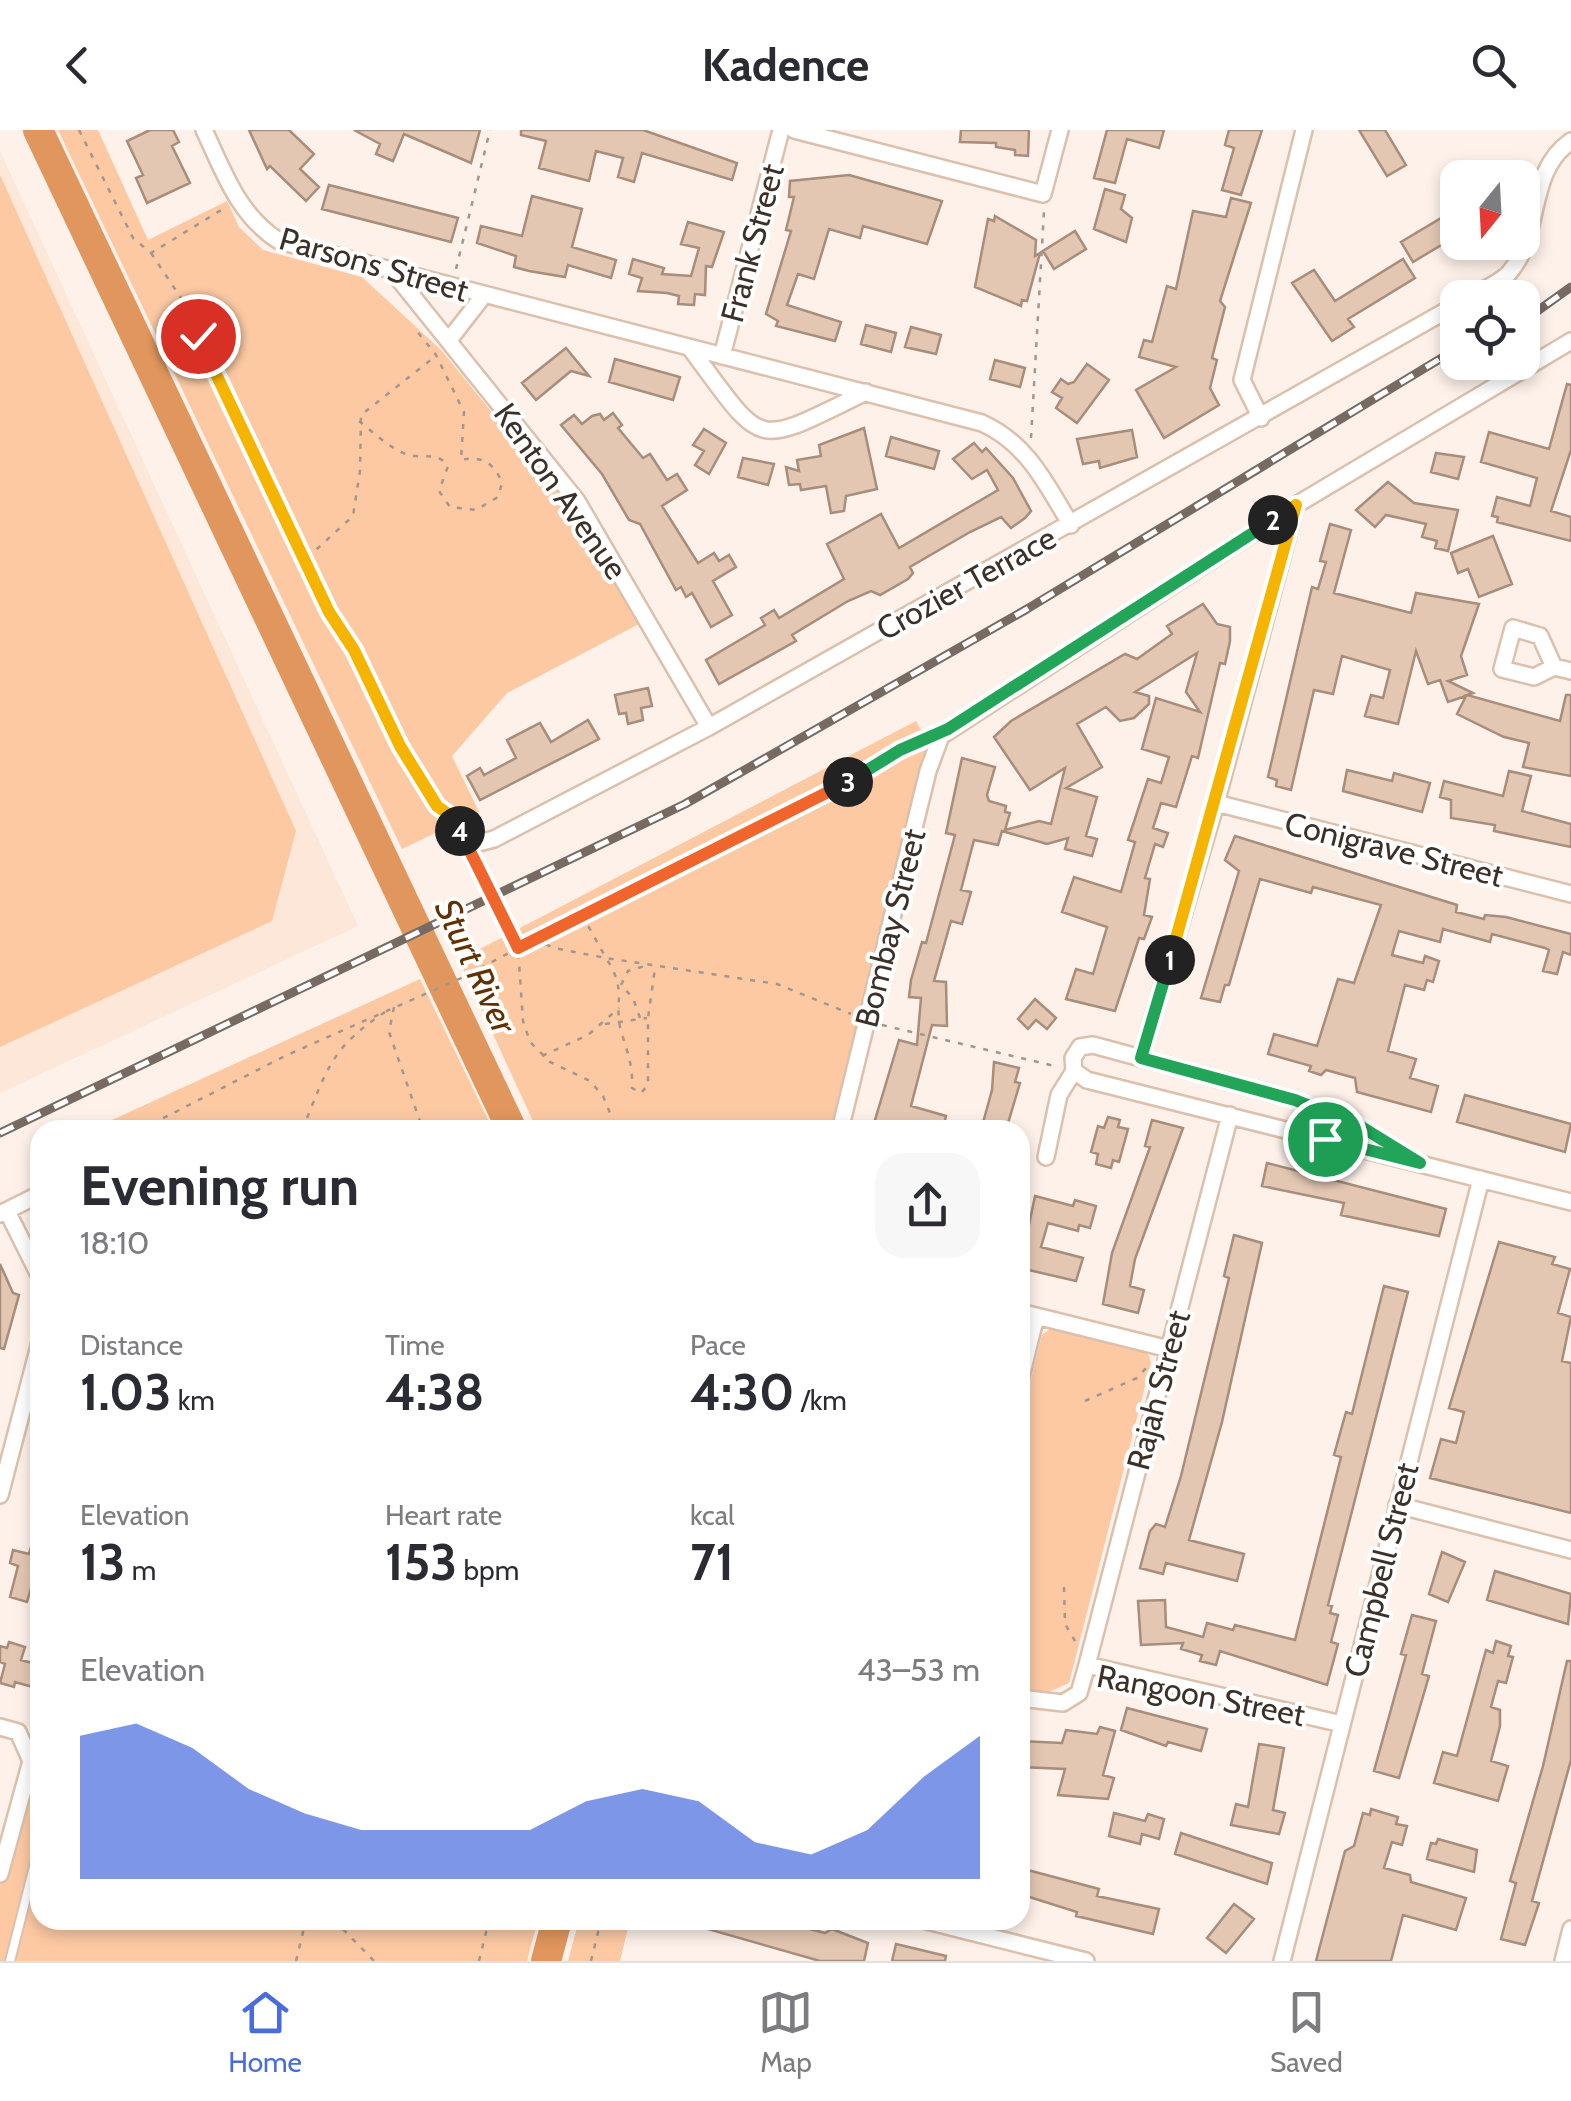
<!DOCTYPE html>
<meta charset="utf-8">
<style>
body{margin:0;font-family:Cabin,sans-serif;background:#f7f7f7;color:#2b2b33;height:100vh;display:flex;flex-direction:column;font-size:38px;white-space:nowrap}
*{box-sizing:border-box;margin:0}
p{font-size:32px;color:#7c7c81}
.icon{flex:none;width:55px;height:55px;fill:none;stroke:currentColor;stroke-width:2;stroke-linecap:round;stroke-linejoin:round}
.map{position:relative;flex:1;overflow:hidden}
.drawer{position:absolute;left:30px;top:990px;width:1000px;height:810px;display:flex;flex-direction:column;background:#fff;border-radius:30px;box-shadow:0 5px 15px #0003}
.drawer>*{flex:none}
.needle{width:65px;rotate:198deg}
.controls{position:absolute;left:1440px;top:30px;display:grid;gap:20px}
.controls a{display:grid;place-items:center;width:100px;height:100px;border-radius:20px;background:#fff;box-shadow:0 5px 15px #0003;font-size:50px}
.pin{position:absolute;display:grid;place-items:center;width:85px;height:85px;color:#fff;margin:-42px;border:5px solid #fff;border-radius:50%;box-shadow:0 2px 10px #0007}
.km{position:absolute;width:50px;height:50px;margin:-25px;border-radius:50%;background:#222;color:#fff;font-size:28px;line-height:50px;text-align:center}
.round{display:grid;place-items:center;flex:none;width:105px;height:105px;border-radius:30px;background:#f7f7f7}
.overview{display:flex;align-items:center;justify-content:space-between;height:170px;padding:0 50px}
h1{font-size:55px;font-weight:800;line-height:75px}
.metrics{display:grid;grid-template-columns:repeat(3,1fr);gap:15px;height:170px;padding:10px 50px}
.metrics div{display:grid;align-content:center}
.metrics b{font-size:50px;font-weight:800}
.metrics small{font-size:28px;font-weight:400}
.metrics p{font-size:28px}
.chart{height:280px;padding:20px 50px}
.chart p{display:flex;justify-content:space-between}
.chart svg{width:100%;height:180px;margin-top:10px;fill:#486bde;opacity:.7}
header{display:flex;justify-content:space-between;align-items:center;height:130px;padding:0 50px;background:#fff;font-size:45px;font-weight:800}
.tabs{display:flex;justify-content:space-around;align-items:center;height:140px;border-top:2px solid #e1e1e2;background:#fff;font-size:28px;color:#7c7c81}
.tabs a{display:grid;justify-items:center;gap:5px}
.tabs .on{color:#486bde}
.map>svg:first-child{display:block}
</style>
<header><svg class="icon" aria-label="back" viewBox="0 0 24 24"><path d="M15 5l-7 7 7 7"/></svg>Kadence<svg class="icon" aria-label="search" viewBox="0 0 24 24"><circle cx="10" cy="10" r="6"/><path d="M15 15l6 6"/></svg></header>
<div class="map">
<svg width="1571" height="1831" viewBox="0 0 1571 1831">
<rect width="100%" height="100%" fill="#fdf1e9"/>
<!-- built -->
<path fill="#fce7d8" d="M0,21l358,775 -358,167z"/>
<!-- green -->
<path fill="#fcc9a3" d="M58,0h40l50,110 79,-39 12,26 24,23 99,27 80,74 126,155 73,117 -134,70 -55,63 27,56 -77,37z
M0,45l296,656 -24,90 -272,126z
M916,591l12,22 -98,387h-293l-78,-170z
M420,849l73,151h-390l-2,-5z
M1050,1199l98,24 3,10 -82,320 -25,11 -24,-6v-265l22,-88z
M40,1598v192h498l-11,41h-527v-75z
M579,1790h51l-10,41h-52z"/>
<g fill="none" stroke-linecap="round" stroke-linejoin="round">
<!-- river -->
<path stroke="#e0965c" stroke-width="30" d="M38,0l474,1000
M546,1831l11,-41"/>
</g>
<!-- building -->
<path fill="#e3c7b3" stroke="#a78d7a" stroke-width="2.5" d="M150,0h23l6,12 -7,4 18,37 -43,20 -11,-25 7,-3 -16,-34z
M249,0h40l25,24 -14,15 19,18 -13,14 -36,-35 -3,3z
M354,0h126l-9,33 -67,-29 -11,27 -17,-7 4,-10z
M521,0h122l94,33 -5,17 -90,-27 -8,29 -16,-5 5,-19 -27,-7 -7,30 -50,-13 7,-27 -25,-6z
M961,0h68l-1,26 -13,-1v-5l-19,-3v-4l-36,-1z
M1107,0h57l-5,18 -32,-9 -12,44 -21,-5z
M1229,0h33l-21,65 -19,-5 12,-42 -9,-3z
M1359,0h26l21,35 -19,11z
M849,45l93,26 -15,43 -64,-18 -3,12 -31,-9 -15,50 -16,-5 -11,31 54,17 -6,19 -59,-15 2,-5 -12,-7 25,-83 -5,-1 8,-33h-5l1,-16z
M329,55l129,33 -7,24 -129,-33z
M1105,59l20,6 -4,14 11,9 -6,24 -32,-13z
M532,66l50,13 -10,38 44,13 -5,18 -43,-13 -3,12 -36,-6 -15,-4 2,-11 -39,-13 4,-17 41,10z
M1231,68l20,5 -31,98 5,6 -13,51 5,2 -7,28 9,17 -55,33 -28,-48 40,-23 -37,-10 5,-17 8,2 15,-56 9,3 17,-78 33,6z
M1458,78v27l-45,27 -12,-20z
M995,86l41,24 -1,16 5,-3 -13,48 -5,-1 -1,6 -46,-19 13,-68 6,2z
M688,92l36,10 -12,35 -6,-1 -1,29 -10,-1 -1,11 -16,-1 1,-8 -12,-3 -29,-2 4,-13 -13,-4 4,-15 31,9 -2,6 29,2 8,-28 -18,-4z
M1075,101l11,18 -32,20 -11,-18z
M1403,129l12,19 -67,41 6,8 -22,14 -40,-58 22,-13 21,31z
M866,195l30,8 -5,19 -30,-8z
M911,197l30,8 -5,19 -31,-7z
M566,218l23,28 -18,-5 -35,29 -14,-17z
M615,229l65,18 -7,23 -64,-18z
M995,230l30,8 -5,19 -30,-8z
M1087,234l22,16 -32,43 -21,-15 6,-10 -10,-6 9,-13 7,5 6,-2z
M1567,254l4,1v65l-20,61 20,6v24l-74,-19 1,-5 -6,-1 5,-19 33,9 7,-28 -56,-16 8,-30 60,17z
M613,283l9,12 -4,3 25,30 7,-4 17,26 10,-6 10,16 -25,16 36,57 16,-10 5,8 10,-6 7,12 -23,14 19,34 -21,12 -19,-34 -6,4 -5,-10 -5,3 -36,-66 -11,-4 -27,-46 -41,-49 13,-10 8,9 10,-8 8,-2 4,6z
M864,298l13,61 -31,7 -2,15 -13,2 -5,-27 -25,4 -1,-6 -11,1 -3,-18 13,4 -2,-11 24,-4 -2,-11z
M704,299l22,14 -17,31 -14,-9 9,-14 -11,-6z
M1132,300l5,27 -37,11 -1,-7 -16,3 -6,-25z
M891,307l48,14 -5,18 -48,-13z
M974,313l8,9 4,-4 27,30 18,33 -6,7 -14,10 -10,-11 -31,15 -60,35 3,6 -5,6 -28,16 -9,-4 -23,10 -56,34 4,6 -77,43 -13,-24 59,-35 -4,-7 13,-8 5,8 65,-39 -17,-35 54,-30 18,34 99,-58 -11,-20 -15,9 -19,-20z
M1436,323l28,4 -6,22 -27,-7z
M743,328l31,6 -6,21 -30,-8z
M1388,352l26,21 44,7 -10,41 -13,-3 2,-7 -15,-4 4,-13 -40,-9 -11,12 -19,-17z
M1330,394l21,6 -17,63 77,20 5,-20 63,11 -18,52 6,19 -19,6 25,12 -6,2 93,26 6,-26h5v81l-48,-9 6,-24 -25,-6 -47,-23 9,-18 -18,6 -8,-22 -12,4 -12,-33 -18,73 -33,-8 6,-21 12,3 7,-28 -48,-14 -9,38 -19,-4 -23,100 -15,-4 1,-6 -9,-3 44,-190 6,2 8,-27 -6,-1z
M1493,406l19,48 -33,13 -11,-28 -10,4 -7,-20z
M1203,474l14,20 13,3v14l-5,23 -5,-1 -22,95 -6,-2 -16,51 -15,-4 -8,25 15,5 -5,14 -8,-3 -10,34 5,1 -6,36 8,2 -8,22 -5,-1 -24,73 -49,-12 10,-30 17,5 14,-47 -45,-15 12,-35 47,15 14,-50 -7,-2 20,-61 13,4 8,-26 -27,-8 14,-51 44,14 -14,-20 11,-39 -62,39 14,4v8l-15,14 -14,3 -14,-14 -29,17 25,43 -36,21 31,9 -11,39 11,3 -5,17 -27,-7 3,-11 -21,6 -45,-13 -4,14 -24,-5 -13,50 10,2 -9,32 -11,-3 -17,60 12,1 1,44 -15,-1 -21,81 35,10 -3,14 -50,-6 -1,6h-20l27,-90 18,5 4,-47 -12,-1 2,-17 11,-38 4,1 29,-108 -9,-2 16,-75 33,9 -8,28 2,6 17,5 -1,6 5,1 -5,17 34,-9 12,3 14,-56 -35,22 -36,-53 17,-16 114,-67 12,5 35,-25 -5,-8z
M648,558l4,18 -11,2 2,12 -15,4 -2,-11 -7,1 -4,-19z
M588,590l11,19 -119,61 -13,-24 13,-8 4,7 32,-17 -9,-18 33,-17 11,19z
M1347,640l45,11 2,-8 36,10 -8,29 -79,-21z
M1509,641l22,5 -9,35 49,13v23l-77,-16 1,-6 -44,-7v-18l-11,-3 4,-16 59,15z
M1235,706l222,69 -1,7 28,7 1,-4 21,2 65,17v21l-8,-3 -6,22 -14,-3 6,-21 -4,-2 -53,-14 -2,8 -47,-13 -3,13 -41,-11 -7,24 31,8 2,-7 14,5 -6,21 -6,-2 -3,10 -19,-5 -17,66 28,8 -6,19 28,8 -7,26 -74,-20 -2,-14 -29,-8 -5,5 -12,-4 2,-5 -43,-12 6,-20 43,12 21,-67 16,4 27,-78 -68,-18 -2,6 -51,-14 -31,106h-4l-5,17 -19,-4 38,-127 -14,-11z
M1035,869l21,19 -9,11 -11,-9 -8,9 -10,-10z
M994,932l25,6 -4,14 5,1 -14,47h-25l11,-40z
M1465,965l106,29 -6,28 -108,-30z
M1108,987l12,3 -2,7 10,2 -9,33 -6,-2 -2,8 -15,-4 2,-10 -7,-2 7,-26 6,2z
M1152,990l31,8 -48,131 -5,27 14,4 -6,23 -35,-9 9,-51 38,-106 -5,-1z
M1267,1033l179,46 -7,27 -98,-21 3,-12 -82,-17z
M1035,1066l38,10 2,-6 21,6 -6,22 -11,-3 -1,6 -30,-8 -7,24 42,11 -7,23 -56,-13z
M1234,1105l28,8 -40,179 -33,118 55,14 -7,27 -71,-18 -3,11 -23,-6 10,-37 6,-7 9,3 16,-51 48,-198 -5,-2z
M1499,1112l56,15 -3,7 18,5 -12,44 13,4 -9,44 9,2v150l-141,-35 11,-39 15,4 8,-31 -15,-4z
M0,1134l13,29 6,2 -15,54 -4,-1z
M1384,1156l24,6 -80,313 4,1 -2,7 8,2 -7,27 7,2 -11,41 -107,-34 -4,14 -16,-4 2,-6 -21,-6 2,-6 -42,2 -3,-44 27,-1 1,27 37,10 4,-14 26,7 2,-5 60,15 46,-183 -7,-2 12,-43 6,2z
M36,1399l4,1v60l-9,-2 -4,14 -17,-5 8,-31 -8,-3 3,-13 16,4z
M1442,1422l23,10 -17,40 -19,-8z
M1495,1441l76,23 -3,30 -81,-24z
M1412,1485l24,6 -14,53 7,2 -30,102 -25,-7 32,-116 -5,-1z
M1496,1511l15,5 -3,10 5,1 -7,26 -8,-2 -7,26 9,3v16l-9,35 17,5 -10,35 -64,-18 9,-31 14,4 29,-106 7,3z
M9,1512l16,5 -4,13 19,5v24l-25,-7 -1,5 -14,-4 5,-19 -5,-2v-16l7,2z
M1567,1531h4v99l-39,141 7,2 -14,42 -24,-6 15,-56 -6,-2 33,-115z
M1127,1578l80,21 -6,22 -33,-9 -2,4 -45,-16z
M1100,1597l15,4 -12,44 11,3 -6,21 -50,-4 7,-26 -45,-2v-26l42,2 4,-13 31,4z
M1259,1614l25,4 -11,62 12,3 -6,21 -48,-9 5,-21 12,3z
M1371,1679l27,8 -2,7 11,2 -5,19 -10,-3 -8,26 26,7 1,7 55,16 -10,32 -53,-15 -12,46h-75l29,-110 9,-5 9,-33 7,2z
M1114,1683l31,8 3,-7 16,5 -5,20 -17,-5 -2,10 -31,-8z
M1181,1703l91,30 -5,21 -92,-30z
M1438,1709l39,11 -3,22 -47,-13 4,-16 5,1z
M1020,1738l79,21 -2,7 62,13 -6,25 -77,-18 1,-4 -57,-18z
M1234,1774l20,15 -28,34 -19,-15z
M691,1790h83l51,13 7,-4 36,14 -4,18h-44l-130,-37z
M896,1814l50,12 -1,5h-53z"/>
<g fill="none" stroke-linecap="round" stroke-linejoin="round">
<defs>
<path id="lane" d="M10,1831l30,-118"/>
<path id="street" d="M204,0c20,42 34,85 75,111l703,182c46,21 64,61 89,102
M794,0l249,64 17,-64
M393,142l184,229 132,226
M1469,168c13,-8 31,-15 40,-25 34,-39 17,-101 62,-132
M449,210l35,-45
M690,218c76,102 61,100 176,44
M722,226l59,-226
M1261,288l-19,-38 62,-250
M1554,537l-14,-31 -27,-8 -11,41 32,8 20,-10 17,4
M1216,673l355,91
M467,716l27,-7 215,-112 749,-423
M1141,928l75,-255 80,-298
M840,1000l88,-359 13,-35 355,-231 275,-164
M1046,1027l13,-62 15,-24
M1420,1033l-60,-36 -65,-27 -202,-55 -13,2 -7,11 1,13 13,9 484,122
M7,1081l33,66
M0,1084l40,-20
M1020,1182l149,37
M1020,1251l16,-65
M0,1365l40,-153
M1397,1375l174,45
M1087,1535l143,-550
M1020,1568l43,5 16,-10 8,-28 255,59
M0,1597l18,5 13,29 -31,113
M923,1790l163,41
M1282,1831l199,-782
M1563,1831l8,-32"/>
</defs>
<!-- lane casing -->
<use href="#lane" stroke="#dcc0ac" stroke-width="12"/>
<!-- street casing -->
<use href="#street" stroke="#dcc0ac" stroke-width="20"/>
<!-- path -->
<path stroke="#a2978f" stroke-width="2.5" stroke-dasharray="5 8" stroke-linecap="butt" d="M79,0l54,108 18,15 72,-44
M151,123l32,48 146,311 25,37 46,97 37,60 18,13 5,11
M456,139l34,-139
M359,291c14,11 30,27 47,33 17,6 30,-4 42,12l-9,25 11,16 26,3 22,-13 4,-14c-7,-19 -20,-28 -41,-23l3,-48 -28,-57 -20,-25
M1031,308l13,-227
M307,428l46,-42 7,-45 1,-56 76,-60
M474,730l44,88 5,73 7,21 20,20 40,19 13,15 14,34
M582,785l24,43 171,26 74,30
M534,809l20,9 52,10c23,35 6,46 16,76 6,21 11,31 10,54l9,5 7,-8v-67l7,-50
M394,877l-5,25 34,98
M640,888l-7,-20 -12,-13 7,-14 17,-5
M605,894l42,-6
M882,895l177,42
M542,926l46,-21 31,-27
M140,1000l145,-74 181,-80 115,-62 233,-112 109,-62
M302,1000c25,-59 27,-81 83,-118
M1085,1271l52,-23 9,-10
M1064,1457l1,37 10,17
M334,1790l40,41
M296,1831l10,-41
M479,1831l10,-41
M591,1831l10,-41"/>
<!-- lane -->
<use href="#lane" stroke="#fff" stroke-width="8"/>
<!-- street -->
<use href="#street" stroke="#fff" stroke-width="15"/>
<defs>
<path id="rail" d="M1522,192l49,-35
M0,1003l685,-329 342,-195 431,-261"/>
</defs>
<!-- rail casing -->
<use href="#rail" stroke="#766a62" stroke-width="9"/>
<!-- rail -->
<use href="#rail" stroke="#fff" stroke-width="5" stroke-dasharray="15" stroke-linecap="butt"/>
</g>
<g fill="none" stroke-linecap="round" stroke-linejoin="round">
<defs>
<path id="split-1" d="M1170,830l-29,98 154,42 65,26 60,37 -95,-24"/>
<path id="split-2" d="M1170,830l126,-455 -23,15"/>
<path id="split-3" d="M848,652l52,-32 48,-21 325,-209"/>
<path id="split-4" d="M460,701l58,117 330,-166"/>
<path id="split-5" d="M198,206l131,276 25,38 46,96 37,60 18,13 5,12"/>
</defs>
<!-- split-1 casing -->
<use href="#split-1" stroke="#fff" stroke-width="20"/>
<!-- split-2 casing -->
<use href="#split-2" stroke="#fff" stroke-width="20"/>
<!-- split-3 casing -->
<use href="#split-3" stroke="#fff" stroke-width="20"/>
<!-- split-4 casing -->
<use href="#split-4" stroke="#fff" stroke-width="20"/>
<!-- split-5 casing -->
<use href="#split-5" stroke="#fff" stroke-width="20"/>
<!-- split-1 -->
<use href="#split-1" stroke="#22a559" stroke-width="12"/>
<!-- split-2 -->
<use href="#split-2" stroke="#f5b400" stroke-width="12"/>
<!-- split-3 -->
<use href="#split-3" stroke="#22a559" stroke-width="12"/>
<!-- split-4 -->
<use href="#split-4" stroke="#f0652b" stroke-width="12"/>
<!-- split-5 -->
<use href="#split-5" stroke="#f5b400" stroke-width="12"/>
</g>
<g text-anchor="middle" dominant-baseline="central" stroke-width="8" stroke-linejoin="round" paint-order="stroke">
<!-- street labels -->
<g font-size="32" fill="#3c3129" stroke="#fff">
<text transform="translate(752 113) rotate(-75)">Frank Street</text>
<text transform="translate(374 134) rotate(16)">Parsons Street</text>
<text transform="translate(561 361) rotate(55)">Kenton Avenue</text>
<text transform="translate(966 453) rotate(-29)">Crozier Terrace</text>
<text transform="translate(1394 719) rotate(14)">Conigrave Street</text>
<text transform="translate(890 798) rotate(-76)">Bombay Street</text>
<text transform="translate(1158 1260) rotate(-75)">Rajah Street</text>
<text transform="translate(1381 1440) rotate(-76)">Campbell Street</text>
<text transform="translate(1201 1565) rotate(11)">Rangoon Street</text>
</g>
<!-- water labels -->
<g font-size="35" font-style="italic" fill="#613101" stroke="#fff">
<text transform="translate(476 836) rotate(65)">Sturt River</text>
</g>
</g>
</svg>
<div class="controls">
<a><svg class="needle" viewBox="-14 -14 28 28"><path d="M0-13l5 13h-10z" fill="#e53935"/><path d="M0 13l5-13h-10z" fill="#7c7c81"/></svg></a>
<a><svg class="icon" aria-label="locate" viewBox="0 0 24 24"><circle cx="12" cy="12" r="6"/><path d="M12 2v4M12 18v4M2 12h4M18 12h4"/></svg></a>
</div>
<div class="pin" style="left:1325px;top:1009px;background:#1e9e55"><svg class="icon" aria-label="arrive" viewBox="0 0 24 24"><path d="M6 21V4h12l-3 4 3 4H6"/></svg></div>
<div class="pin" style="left:198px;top:206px;background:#d93025"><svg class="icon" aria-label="check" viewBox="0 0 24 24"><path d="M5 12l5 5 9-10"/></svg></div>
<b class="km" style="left:1170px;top:830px">1</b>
<b class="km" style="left:1273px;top:390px">2</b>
<b class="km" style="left:848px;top:652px">3</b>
<b class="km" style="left:460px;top:701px">4</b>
<section class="drawer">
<div class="overview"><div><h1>Evening run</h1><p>18:10</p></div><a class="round"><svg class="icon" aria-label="share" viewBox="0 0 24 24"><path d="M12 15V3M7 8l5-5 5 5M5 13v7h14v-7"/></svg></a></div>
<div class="metrics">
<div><p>Distance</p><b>1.03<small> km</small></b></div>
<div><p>Time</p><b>4:38</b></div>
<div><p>Pace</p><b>4:30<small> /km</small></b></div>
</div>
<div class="metrics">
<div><p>Elevation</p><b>13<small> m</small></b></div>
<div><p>Heart rate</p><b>153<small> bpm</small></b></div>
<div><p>kcal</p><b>71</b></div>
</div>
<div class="chart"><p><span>Elevation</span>43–53 m</p>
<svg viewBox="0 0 160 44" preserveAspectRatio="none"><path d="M0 44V9L10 6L20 12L30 22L40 28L50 32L60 32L70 32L80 32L90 25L100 22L110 25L120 35L130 38L140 32L150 19L160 9V44z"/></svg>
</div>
</section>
</div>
<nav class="tabs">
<a class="on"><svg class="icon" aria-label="home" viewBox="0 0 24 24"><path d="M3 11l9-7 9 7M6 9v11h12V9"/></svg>Home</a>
<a><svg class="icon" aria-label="map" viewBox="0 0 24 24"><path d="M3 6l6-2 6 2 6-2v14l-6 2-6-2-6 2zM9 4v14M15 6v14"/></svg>Map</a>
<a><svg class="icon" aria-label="saved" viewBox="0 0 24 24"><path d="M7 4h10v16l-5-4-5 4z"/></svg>Saved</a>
</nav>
